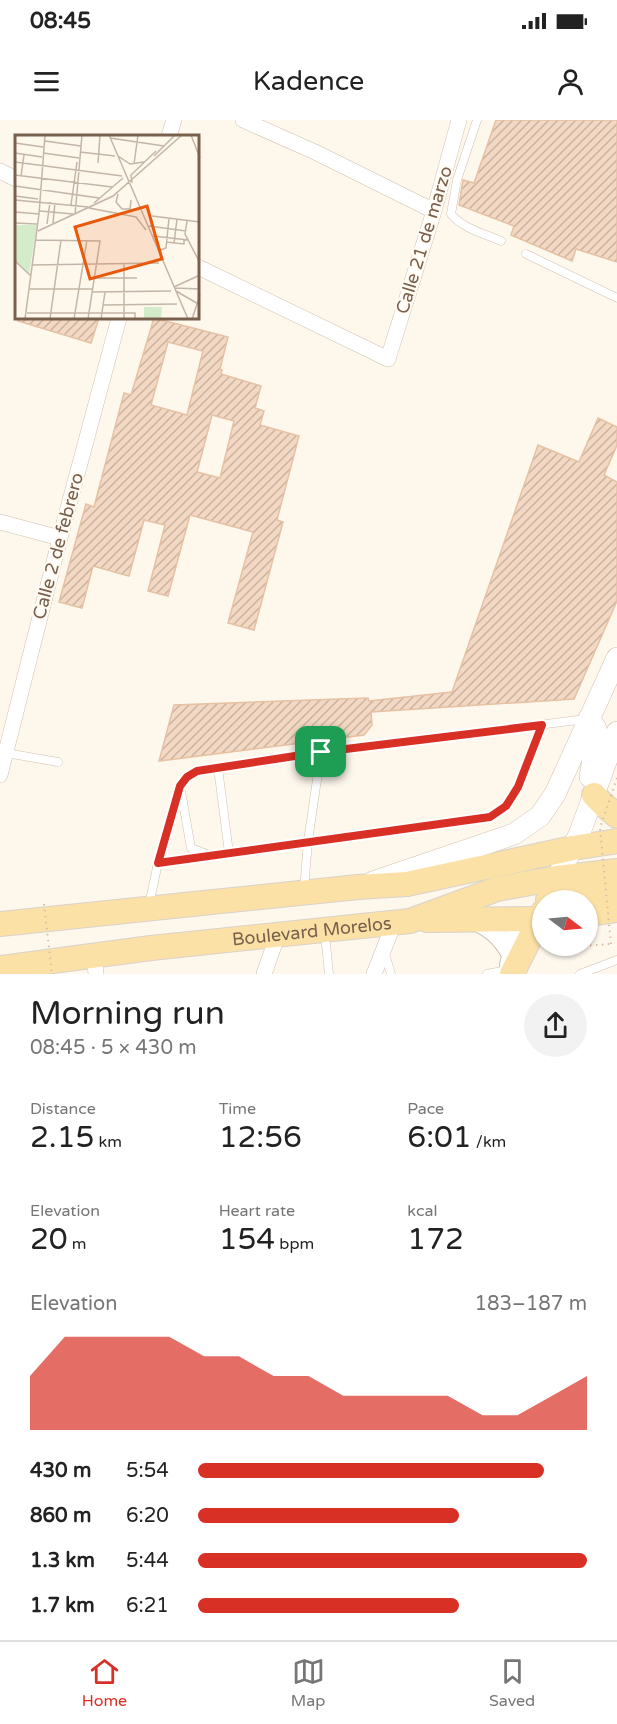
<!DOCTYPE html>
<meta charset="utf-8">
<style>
body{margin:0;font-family:"Varela Round",sans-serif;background:#f2f2f2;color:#222;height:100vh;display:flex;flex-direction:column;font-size:22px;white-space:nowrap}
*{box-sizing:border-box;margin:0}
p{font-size:20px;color:#767676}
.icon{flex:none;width:33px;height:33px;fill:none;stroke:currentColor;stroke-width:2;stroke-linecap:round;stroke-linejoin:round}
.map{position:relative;height:854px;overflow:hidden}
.sheet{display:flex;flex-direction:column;background:#fff;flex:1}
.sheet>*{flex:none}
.needle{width:39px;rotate:106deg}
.buttons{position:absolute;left:532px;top:770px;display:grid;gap:12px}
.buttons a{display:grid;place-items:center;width:66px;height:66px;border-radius:50%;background:#fff;box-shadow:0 2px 4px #0004;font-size:30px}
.pin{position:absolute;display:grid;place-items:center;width:51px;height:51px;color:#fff;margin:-26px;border-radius:12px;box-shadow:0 3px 9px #0006}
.round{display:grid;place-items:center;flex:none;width:63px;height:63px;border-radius:32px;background:#f2f2f2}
.overview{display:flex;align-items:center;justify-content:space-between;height:102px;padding:0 30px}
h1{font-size:33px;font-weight:600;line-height:45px}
.metrics{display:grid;grid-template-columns:repeat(3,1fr);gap:9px;height:102px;padding:6px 30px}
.metrics div{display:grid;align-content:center}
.metrics b{font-size:30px;font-weight:600}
.metrics small{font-size:16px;font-weight:400}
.metrics p{font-size:16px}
.chart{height:168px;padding:12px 30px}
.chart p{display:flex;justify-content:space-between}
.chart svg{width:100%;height:108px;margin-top:6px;fill:#d93025;opacity:.7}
ul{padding:0 30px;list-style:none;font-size:20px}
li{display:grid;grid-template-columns:96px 72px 1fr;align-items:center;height:45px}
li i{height:15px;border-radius:8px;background:#d93025}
.status{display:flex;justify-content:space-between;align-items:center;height:42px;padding:0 30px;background:#fff;direction:ltr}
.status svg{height:16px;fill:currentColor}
header{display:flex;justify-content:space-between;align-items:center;height:78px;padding:0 30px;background:#fff;font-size:27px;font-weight:600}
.dock{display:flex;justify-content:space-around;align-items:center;height:84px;border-top:2px solid #e0e0e0;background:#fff;font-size:16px;color:#767676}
.dock a{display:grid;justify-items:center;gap:3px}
.dock .current{color:#d93025}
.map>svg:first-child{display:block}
</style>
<div class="status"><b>08:45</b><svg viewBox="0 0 49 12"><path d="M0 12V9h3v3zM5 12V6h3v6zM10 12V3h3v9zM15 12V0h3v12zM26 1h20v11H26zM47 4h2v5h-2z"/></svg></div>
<header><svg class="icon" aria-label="menu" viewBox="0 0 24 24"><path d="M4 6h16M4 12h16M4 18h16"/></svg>Kadence<svg class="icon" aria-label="person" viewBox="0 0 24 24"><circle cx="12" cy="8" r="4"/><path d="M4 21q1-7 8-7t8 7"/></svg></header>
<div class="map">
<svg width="617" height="854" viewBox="0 0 617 854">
<defs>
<pattern id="building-hatch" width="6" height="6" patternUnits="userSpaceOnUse" patternTransform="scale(1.5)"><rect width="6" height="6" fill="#f3d9c3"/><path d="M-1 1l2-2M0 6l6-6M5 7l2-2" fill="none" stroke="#cab3a1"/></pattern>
</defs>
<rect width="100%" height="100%" fill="#fdf7ec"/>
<!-- building -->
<path fill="url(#building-hatch)" stroke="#e6c1a3" stroke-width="1.5" fill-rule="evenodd" d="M496,0h121v142l-41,-13 -4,12 -61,-26 3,-9 -55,-21 4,-25 11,3z
M18,198h81l-8,25 -73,-22z
M154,198l74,19 -8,32 2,1 -1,4 40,12 -6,22 9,3 -4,14 39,11 -22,84 6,2 -29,108 -26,-7 25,-91 -63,-17 -22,81 -20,-5 17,-66 -21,-5 -15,56 -36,-10 -11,42 -23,-6 27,-98 8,3 30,-114 7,2zM168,222l35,9 -16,64 -36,-10zM212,295l22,6 -14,57 -23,-6z
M598,298l19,9v18l-13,30 13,7v119l-43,98 -203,13 1,13 -8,10 -205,26 15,-56 194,-7 1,3 83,-9 86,-247 41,17z"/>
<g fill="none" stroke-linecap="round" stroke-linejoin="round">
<defs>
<path id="service" d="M477,0l-20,60 -6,34c11,14 34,20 50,27
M526,134l91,44
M6,633l52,9
M218,648l11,85
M181,671l10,57 18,7
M158,743l332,-46 16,-11 12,-19 23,-62
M304,770l4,-49 13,-89 265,-33
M149,785l9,-42 22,-77 7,-9 10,-6 124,-19
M325,814l4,40
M385,834l6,20
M487,854l20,-4
M580,854l37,-14"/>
<path id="minor" d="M243,0l72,32 119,59
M169,16l5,-16
M0,51l16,8
M198,147l190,92 46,-148 25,-91
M0,402l60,16
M0,655l60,-237 59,-220
M94,835l2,19
M264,854l14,-40
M374,854l20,-51"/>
<path id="tertiary" d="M472,800c19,7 30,18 40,36
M509,845l6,-24 1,-22"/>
<path id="secondary" d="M589,598l7,11 1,7 -7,41
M557,758l22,-43 38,-103
M373,762l141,-48 26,-18 15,-22 62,-136"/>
<g id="primary">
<path d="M594,675l11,11 12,10"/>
<path d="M548,780l69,-9"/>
<path d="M588,794l29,-4"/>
<path d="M427,800l116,-1"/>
<path d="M0,804l358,-37 49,-3 166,-36 44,-7"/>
<path id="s1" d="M0,848l151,-20 259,-27 87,-32 60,-11 60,-7"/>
<path d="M512,854l31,-62"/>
</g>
</defs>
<!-- service casing -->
<use href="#service" stroke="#d0c0b0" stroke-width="9"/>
<!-- minor casing -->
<use href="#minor" stroke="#d0c0b0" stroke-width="16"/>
<!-- tertiary casing -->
<use href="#tertiary" stroke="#d0c0b0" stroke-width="20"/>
<!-- secondary casing -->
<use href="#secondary" stroke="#d3c1ae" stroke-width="22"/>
<!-- primary casing -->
<use href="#primary" stroke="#d9d2cd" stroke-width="26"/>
<!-- path -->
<path stroke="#d9bda5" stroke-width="2" stroke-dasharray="1.5 4.5" stroke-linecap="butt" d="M568,825v2l43,-3"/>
<!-- service -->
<use href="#service" stroke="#fff" stroke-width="8"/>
<!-- minor -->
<use href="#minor" stroke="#fff" stroke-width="15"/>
<!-- tertiary -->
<use href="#tertiary" stroke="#fff" stroke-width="18"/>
<!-- secondary -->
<use href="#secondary" stroke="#fff" stroke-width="21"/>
<!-- primary -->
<use href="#primary" stroke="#fbe1a5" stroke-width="24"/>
<!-- path-bridge -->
<path stroke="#d9bda5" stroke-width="2" stroke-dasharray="1.5 4.5" stroke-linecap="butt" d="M44,784l8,70
M611,824l-11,-116 17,-50"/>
</g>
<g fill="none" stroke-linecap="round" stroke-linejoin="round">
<defs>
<path id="route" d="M542,605l-24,62 -12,19 -16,11 -332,46 22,-77 7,-9 10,-6 124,-19z"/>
</defs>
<!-- route casing -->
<use href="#route" stroke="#fff" stroke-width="12"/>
<!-- route -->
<use href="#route" stroke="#d93025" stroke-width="8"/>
</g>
<g text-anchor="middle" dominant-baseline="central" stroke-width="4.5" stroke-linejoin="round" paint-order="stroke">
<!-- street labels -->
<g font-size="18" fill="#79604d" stroke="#fffbf2">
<text transform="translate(424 120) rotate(-73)">Calle 21 de marzo</text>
<text transform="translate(58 426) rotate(-75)">Calle 2 de febrero</text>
<text stroke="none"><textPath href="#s1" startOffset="314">Boulevard Morelos</textPath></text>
</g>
</g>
<!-- overview -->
<g transform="translate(15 15)">
<rect width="184" height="184" fill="#fdf7ec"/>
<path d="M129,172h18l-1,12h-17z" fill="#d4ecc9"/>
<path d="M0,90h22l-8,49 -14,-14z" fill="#d4ecc9"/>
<path fill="none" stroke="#c4b6a7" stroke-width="1.5" d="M94,0l79,184M176,0l9,23M95,3l54,8M30,6l36,5M0,8l28,4M65,17l35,4M0,18l27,4M28,18l36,5M103,21l12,8 14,-2M139,21l21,-21M0,27l107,14M83,28l2,-28M119,29l4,-29M0,40l97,12M6,41l3,-21M117,48l-1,-8 25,-24M0,51l84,12M103,59l-2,8 6,7h8l1,-9M0,61l23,3M0,65l73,7M79,68l29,-25M56,70l6,-43M74,73l47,9 10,13M25,76l33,3M0,77l24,2M60,80l7,-80M137,81l48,6M172,86l-2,13 15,29M0,88l22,1M38,88l2,-20M32,89l3,-22M134,91l37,5M23,96l75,-35 69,-61M138,101l35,4M21,105l64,1 -12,78M151,107l18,2v-5M159,108l3,-24M143,116l8,-3 3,-30M0,126l16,15M109,129v55M17,130l127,-2M79,143h43M159,152l26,-12M160,153l25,1M14,154h63M161,156l24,14M77,157l79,-1M88,170l74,-1M12,178h108v6M10,184l14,-105 6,-79M35,184l11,-79M59,184l13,-79M86,184l4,-27M177,184l8,-24"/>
<path fill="#e8590c" fill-opacity="0.15" stroke="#e8590c" stroke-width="3" d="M132,71l15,53 -72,20 -15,-52z"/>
<rect width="184" height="184" fill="none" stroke="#79604d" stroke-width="3"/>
</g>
</svg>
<div class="buttons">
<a><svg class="needle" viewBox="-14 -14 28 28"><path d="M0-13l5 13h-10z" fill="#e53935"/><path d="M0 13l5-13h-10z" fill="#767676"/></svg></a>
</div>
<div class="pin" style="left:321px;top:632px;background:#1e9e55"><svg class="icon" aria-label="arrive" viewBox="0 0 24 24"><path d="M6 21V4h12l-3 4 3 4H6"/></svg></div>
</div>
<section class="sheet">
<div class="overview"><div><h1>Morning run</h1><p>08:45 · 5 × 430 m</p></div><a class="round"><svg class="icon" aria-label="share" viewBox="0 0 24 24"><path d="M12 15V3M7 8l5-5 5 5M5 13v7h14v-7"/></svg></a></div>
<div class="metrics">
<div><p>Distance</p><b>2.15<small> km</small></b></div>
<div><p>Time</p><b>12:56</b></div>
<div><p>Pace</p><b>6:01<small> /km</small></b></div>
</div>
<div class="metrics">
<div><p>Elevation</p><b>20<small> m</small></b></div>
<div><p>Heart rate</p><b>154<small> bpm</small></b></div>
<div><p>kcal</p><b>172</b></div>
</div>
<div class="chart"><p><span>Elevation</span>183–187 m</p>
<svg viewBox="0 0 160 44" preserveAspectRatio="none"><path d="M0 44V22L10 6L20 6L30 6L40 6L50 14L60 14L70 22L80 22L90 30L100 30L110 30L120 30L130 38L140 38L150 30L160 22V44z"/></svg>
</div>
<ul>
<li><b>430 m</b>5:54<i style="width:89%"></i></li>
<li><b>860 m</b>6:20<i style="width:67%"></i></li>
<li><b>1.3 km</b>5:44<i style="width:100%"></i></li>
<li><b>1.7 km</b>6:21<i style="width:67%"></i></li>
</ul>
</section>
<nav class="dock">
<a class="current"><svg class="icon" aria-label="home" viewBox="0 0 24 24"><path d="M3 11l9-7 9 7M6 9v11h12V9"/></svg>Home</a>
<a><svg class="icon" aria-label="map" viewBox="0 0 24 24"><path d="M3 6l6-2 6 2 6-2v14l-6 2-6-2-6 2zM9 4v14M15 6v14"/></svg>Map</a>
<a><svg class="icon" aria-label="saved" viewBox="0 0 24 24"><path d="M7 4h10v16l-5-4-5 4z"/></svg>Saved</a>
</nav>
